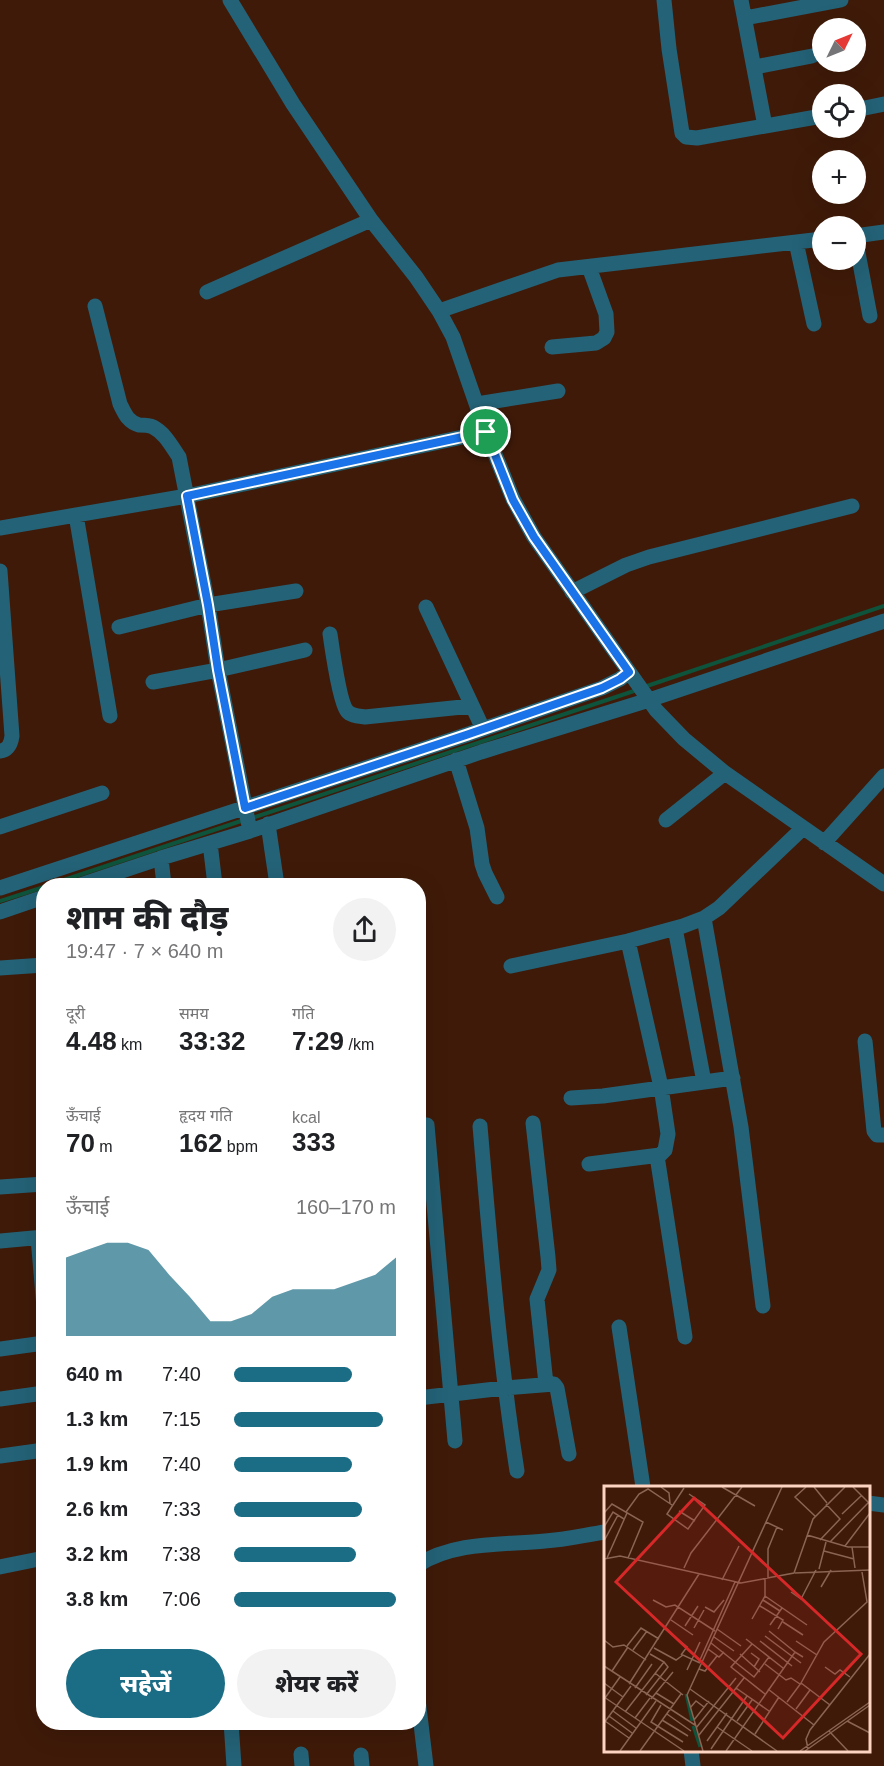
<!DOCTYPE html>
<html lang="hi">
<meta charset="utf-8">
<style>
body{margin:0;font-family:Helvetica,"Noto Sans Devanagari",sans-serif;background:#f2f2f2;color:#202124;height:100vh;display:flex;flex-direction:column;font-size:22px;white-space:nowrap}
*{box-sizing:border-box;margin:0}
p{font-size:20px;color:#757577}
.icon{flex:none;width:33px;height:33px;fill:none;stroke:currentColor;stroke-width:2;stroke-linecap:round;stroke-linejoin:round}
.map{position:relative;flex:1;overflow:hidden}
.drawer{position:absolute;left:36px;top:878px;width:390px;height:852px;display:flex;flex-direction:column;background:#fff;border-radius:24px;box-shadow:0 6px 24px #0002}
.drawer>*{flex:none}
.needle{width:39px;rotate:47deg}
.buttons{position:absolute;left:812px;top:18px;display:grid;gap:12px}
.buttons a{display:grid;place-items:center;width:54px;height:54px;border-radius:50%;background:#fff;box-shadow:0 6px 24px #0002;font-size:30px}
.pin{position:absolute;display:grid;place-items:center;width:51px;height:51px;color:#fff;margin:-26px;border:3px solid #fff;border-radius:50%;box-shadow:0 2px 6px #0007}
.round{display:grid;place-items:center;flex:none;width:63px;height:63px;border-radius:32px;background:#f2f2f2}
.overview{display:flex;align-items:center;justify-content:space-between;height:102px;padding:0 30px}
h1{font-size:33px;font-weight:800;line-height:45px}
.stats{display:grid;grid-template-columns:repeat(3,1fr);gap:9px;height:102px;padding:6px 30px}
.stats div{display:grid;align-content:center}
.stats b{font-size:26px;font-weight:800}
.stats small{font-size:16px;font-weight:400}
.stats p{font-size:16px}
.chart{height:168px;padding:12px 30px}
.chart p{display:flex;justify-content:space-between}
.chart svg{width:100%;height:108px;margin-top:6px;fill:#1b6d85;opacity:.7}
.cta{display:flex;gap:12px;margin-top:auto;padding:12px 30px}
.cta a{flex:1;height:69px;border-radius:36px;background:#1b6d85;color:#fff;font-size:24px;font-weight:800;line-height:69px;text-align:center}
.cta a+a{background:#f2f2f2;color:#202124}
ul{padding:0 30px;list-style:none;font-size:20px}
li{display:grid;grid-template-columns:96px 72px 1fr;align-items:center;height:45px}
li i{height:15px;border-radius:8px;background:#1b6d85}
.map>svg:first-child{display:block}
</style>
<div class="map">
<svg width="884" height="1766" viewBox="0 0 884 1766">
<rect width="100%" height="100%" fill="#3f1a09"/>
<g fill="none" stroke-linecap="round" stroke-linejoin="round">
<!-- stream -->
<path stroke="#0e533b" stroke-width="4" d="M644,687l240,-81
M252,818l385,-128
M49,885l195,-65
M0,901l44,-14"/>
<!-- minor -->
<path stroke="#246277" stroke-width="15" d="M230,0l63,104 78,116 45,57 23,34 14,26 33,95 27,67 21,38 122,173 28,29 41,34 159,111
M664,0l5,49 13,84 4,4 11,1 125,-22
M741,0l24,126
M745,18l96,-18
M755,67l57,-11
M855,110l29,-6
M855,236l29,-4
M855,237l15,79
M796,242l18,82
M207,292l164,-72
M95,306l25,98c5,10 8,18 19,21 5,0 10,0 14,2 12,6 19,20 26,30l29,148 10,65 32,161
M439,311l119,-41 264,-31
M552,347l44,-4 8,-5 3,-6 -1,-18 -17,-47
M477,404l81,-13
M76,515l34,201
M0,528l187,-32 299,-64
M0,571l12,165c-1,7 -3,14 -12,15
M572,592l54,-27 23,-8 203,-51
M426,607l57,122
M119,627l89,-22 88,-14
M330,634c2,14 10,69 17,77 4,5 12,5 18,6l107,-11
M153,682l65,-12 87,-20
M456,760l21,68 5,36 3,9 12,24
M666,820l59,-47
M268,824l9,61
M0,827l102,-34
M210,843l5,42
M824,843l60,-67
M161,858l3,27
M80,885l81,-27 89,-27 231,-79 168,-52 235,-79
M0,888l466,-153 136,-47 18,-9 9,-7
M0,912l44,-15
M704,918l37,209 22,179
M675,928l29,154
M511,966l117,-25 55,-15 21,-8 15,-10 84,-80
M0,968l44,-3
M865,1041l9,90 3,4h7
M571,1098l32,-2 130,-18
M533,1123l15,134 1,13 -12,29 9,85
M427,1125l28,316
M480,1126c10,116 19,230 37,345
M657,1156l28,181
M589,1164l71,-9 5,-5 3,-16 -7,-47 -33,-146
M0,1187l44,-3
M38,1238l6,69
M0,1241l44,-4
M619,1327l24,160
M0,1349l44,-6
M418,1398l86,-10 50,-4 3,4 12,66
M0,1399l44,-6
M0,1456l44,-6
M868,1503l16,2
M418,1565c36,-24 87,-20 127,-24 20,-1 40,-6 60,-9
M0,1567l44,-9
M418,1699l8,67
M231,1722l3,44
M691,1750l2,16
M301,1754l1,12
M361,1755l1,11"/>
</g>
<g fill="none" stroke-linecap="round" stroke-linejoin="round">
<defs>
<path id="route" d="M486,432l27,68 21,37 95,135 -9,7 -18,9 -136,47 -221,73 -27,-138 -10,-65 -21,-109z"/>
</defs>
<!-- route casing -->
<use href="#route" stroke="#fff" stroke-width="12"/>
<!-- route -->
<use href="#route" stroke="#1a73e8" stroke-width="8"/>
</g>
<!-- overview -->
<g transform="translate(604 1486)">
<rect width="266" height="266" fill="#3f1a09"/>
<path fill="none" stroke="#0e533b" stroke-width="3" d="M82,208l6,27M89,240l7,21"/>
<path fill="none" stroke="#8b6453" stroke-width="1.5" d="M57,1l8,6 1,10M118,1l33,19M202,1l-11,10 20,19M210,1l13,16M249,1l17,17M80,2l-17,26 21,15 17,-24 -16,-11M75,25l16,10M22,26l13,-18 9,-5 24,16M0,27l8,-9 31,18 -15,36M238,28l19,-18M162,36l17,8M0,41l9,-15 11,7M203,49l41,12h22M216,54l20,-21 -14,-15M0,55l14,-26M226,56l38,-39M241,60l25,-33M248,61l3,21M220,65l30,8M3,72l20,-45M0,73l16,-3 121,27 53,-10 19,-54 32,-32M80,82l7,-15 51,-66M215,83l7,-27M191,87l75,-3M164,92v-29l9,-22M118,94l17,-34M217,101l10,-17M187,106l10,7 15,-29M161,110l42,29M49,114l13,7 9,-2 40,26M159,114l17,11M156,120l23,14 -5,9M101,121l9,5 10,-12M148,133l13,-23v-17M67,134l22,15M179,136l20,13M166,139l12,-17M81,140l13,-20M90,142l10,-18M61,143l22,18 -6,8M113,143l24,17M165,145l26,21M161,150l36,27M110,151l20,14M142,153l37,29M0,154l9,7 11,-2 22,15M156,155l32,25M192,155l21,14M107,157l43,34 15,-20M148,158l-21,23 34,27M23,160l14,-18 18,11M50,162l22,12 7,-5 17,8M104,163l11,8 5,-5M29,164l14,-19M147,167l8,6 -5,8M136,168l20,18M95,176l36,-80M161,178l21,16 5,-2 9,6M0,180l91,59M221,181l10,7 5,-4 10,7M95,183l6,2 12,-15M83,184l13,-28M8,185l16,-24M51,187l28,22M0,197l19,14M197,197l23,-41 43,-40 -5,-30M25,198l70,-110M31,202l17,-24M132,202l33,23M86,203l87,62M164,203l46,36M52,207l18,11M42,209l22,-28 -4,-5M0,211l80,54M1,212l15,-21M47,213l22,-27M183,216l14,-19 29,22M57,219l-10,17 32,20M86,222l6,-7 8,6M192,223l14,-19M9,225l23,17M21,226l39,-50 -14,-8M63,228l24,17M5,230l23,17M31,232l15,-20M58,234l26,16M90,234l15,-19M1,235l24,17M133,235l15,-21M243,235l23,12M0,237l27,-37M113,241l35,24M92,242l40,-50M225,245l19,20M151,248l24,-37M95,249l45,-57M103,255l20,-28M107,263l36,-53M204,263l-2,-10 4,-9 60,-76M16,265l36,-50M36,265l41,-57M99,265l-16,-56 95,-208M122,265l69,-99 8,5M196,265l70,-49M201,265l65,-46"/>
<path fill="#d62828" fill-opacity="0.15" stroke="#d62828" stroke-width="3" d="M90,12l167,156 -78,84 -167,-156z"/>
<rect width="266" height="266" fill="none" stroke="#fdd3c1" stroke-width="3"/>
</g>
</svg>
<div class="buttons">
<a><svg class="needle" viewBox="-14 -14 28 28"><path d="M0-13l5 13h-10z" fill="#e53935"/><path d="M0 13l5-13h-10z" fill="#757577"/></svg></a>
<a><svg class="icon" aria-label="locate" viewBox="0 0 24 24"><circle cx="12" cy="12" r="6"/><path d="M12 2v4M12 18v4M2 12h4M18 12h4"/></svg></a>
<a>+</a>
<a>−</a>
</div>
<div class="pin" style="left:486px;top:432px;background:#1e9e55"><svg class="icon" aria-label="arrive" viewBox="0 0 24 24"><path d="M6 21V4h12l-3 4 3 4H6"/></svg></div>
<section class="drawer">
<div class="overview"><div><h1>शाम की दौड़</h1><p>19:47 · 7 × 640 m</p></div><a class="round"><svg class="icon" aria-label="share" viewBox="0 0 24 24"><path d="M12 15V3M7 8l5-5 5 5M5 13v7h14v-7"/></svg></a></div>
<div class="stats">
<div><p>दूरी</p><b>4.48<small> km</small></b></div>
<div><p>समय</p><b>33:32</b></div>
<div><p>गति</p><b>7:29<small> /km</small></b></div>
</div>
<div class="stats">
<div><p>ऊँचाई</p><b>70<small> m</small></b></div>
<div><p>हृदय गति</p><b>162<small> bpm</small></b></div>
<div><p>kcal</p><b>333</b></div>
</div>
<div class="chart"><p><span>ऊँचाई</span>160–170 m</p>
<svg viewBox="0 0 160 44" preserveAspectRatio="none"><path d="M0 44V12L10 9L20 6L30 6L40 9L50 19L60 28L70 38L80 38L90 35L100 28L110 25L120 25L130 25L140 22L150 19L160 12V44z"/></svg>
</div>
<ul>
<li><b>640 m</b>7:40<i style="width:73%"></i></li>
<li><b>1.3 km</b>7:15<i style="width:92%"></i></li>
<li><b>1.9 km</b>7:40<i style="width:73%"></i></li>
<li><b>2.6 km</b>7:33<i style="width:79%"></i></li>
<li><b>3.2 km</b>7:38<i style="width:75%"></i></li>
<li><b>3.8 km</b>7:06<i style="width:100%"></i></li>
</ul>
<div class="cta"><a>सहेजें</a><a>शेयर करें</a></div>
</section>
</div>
